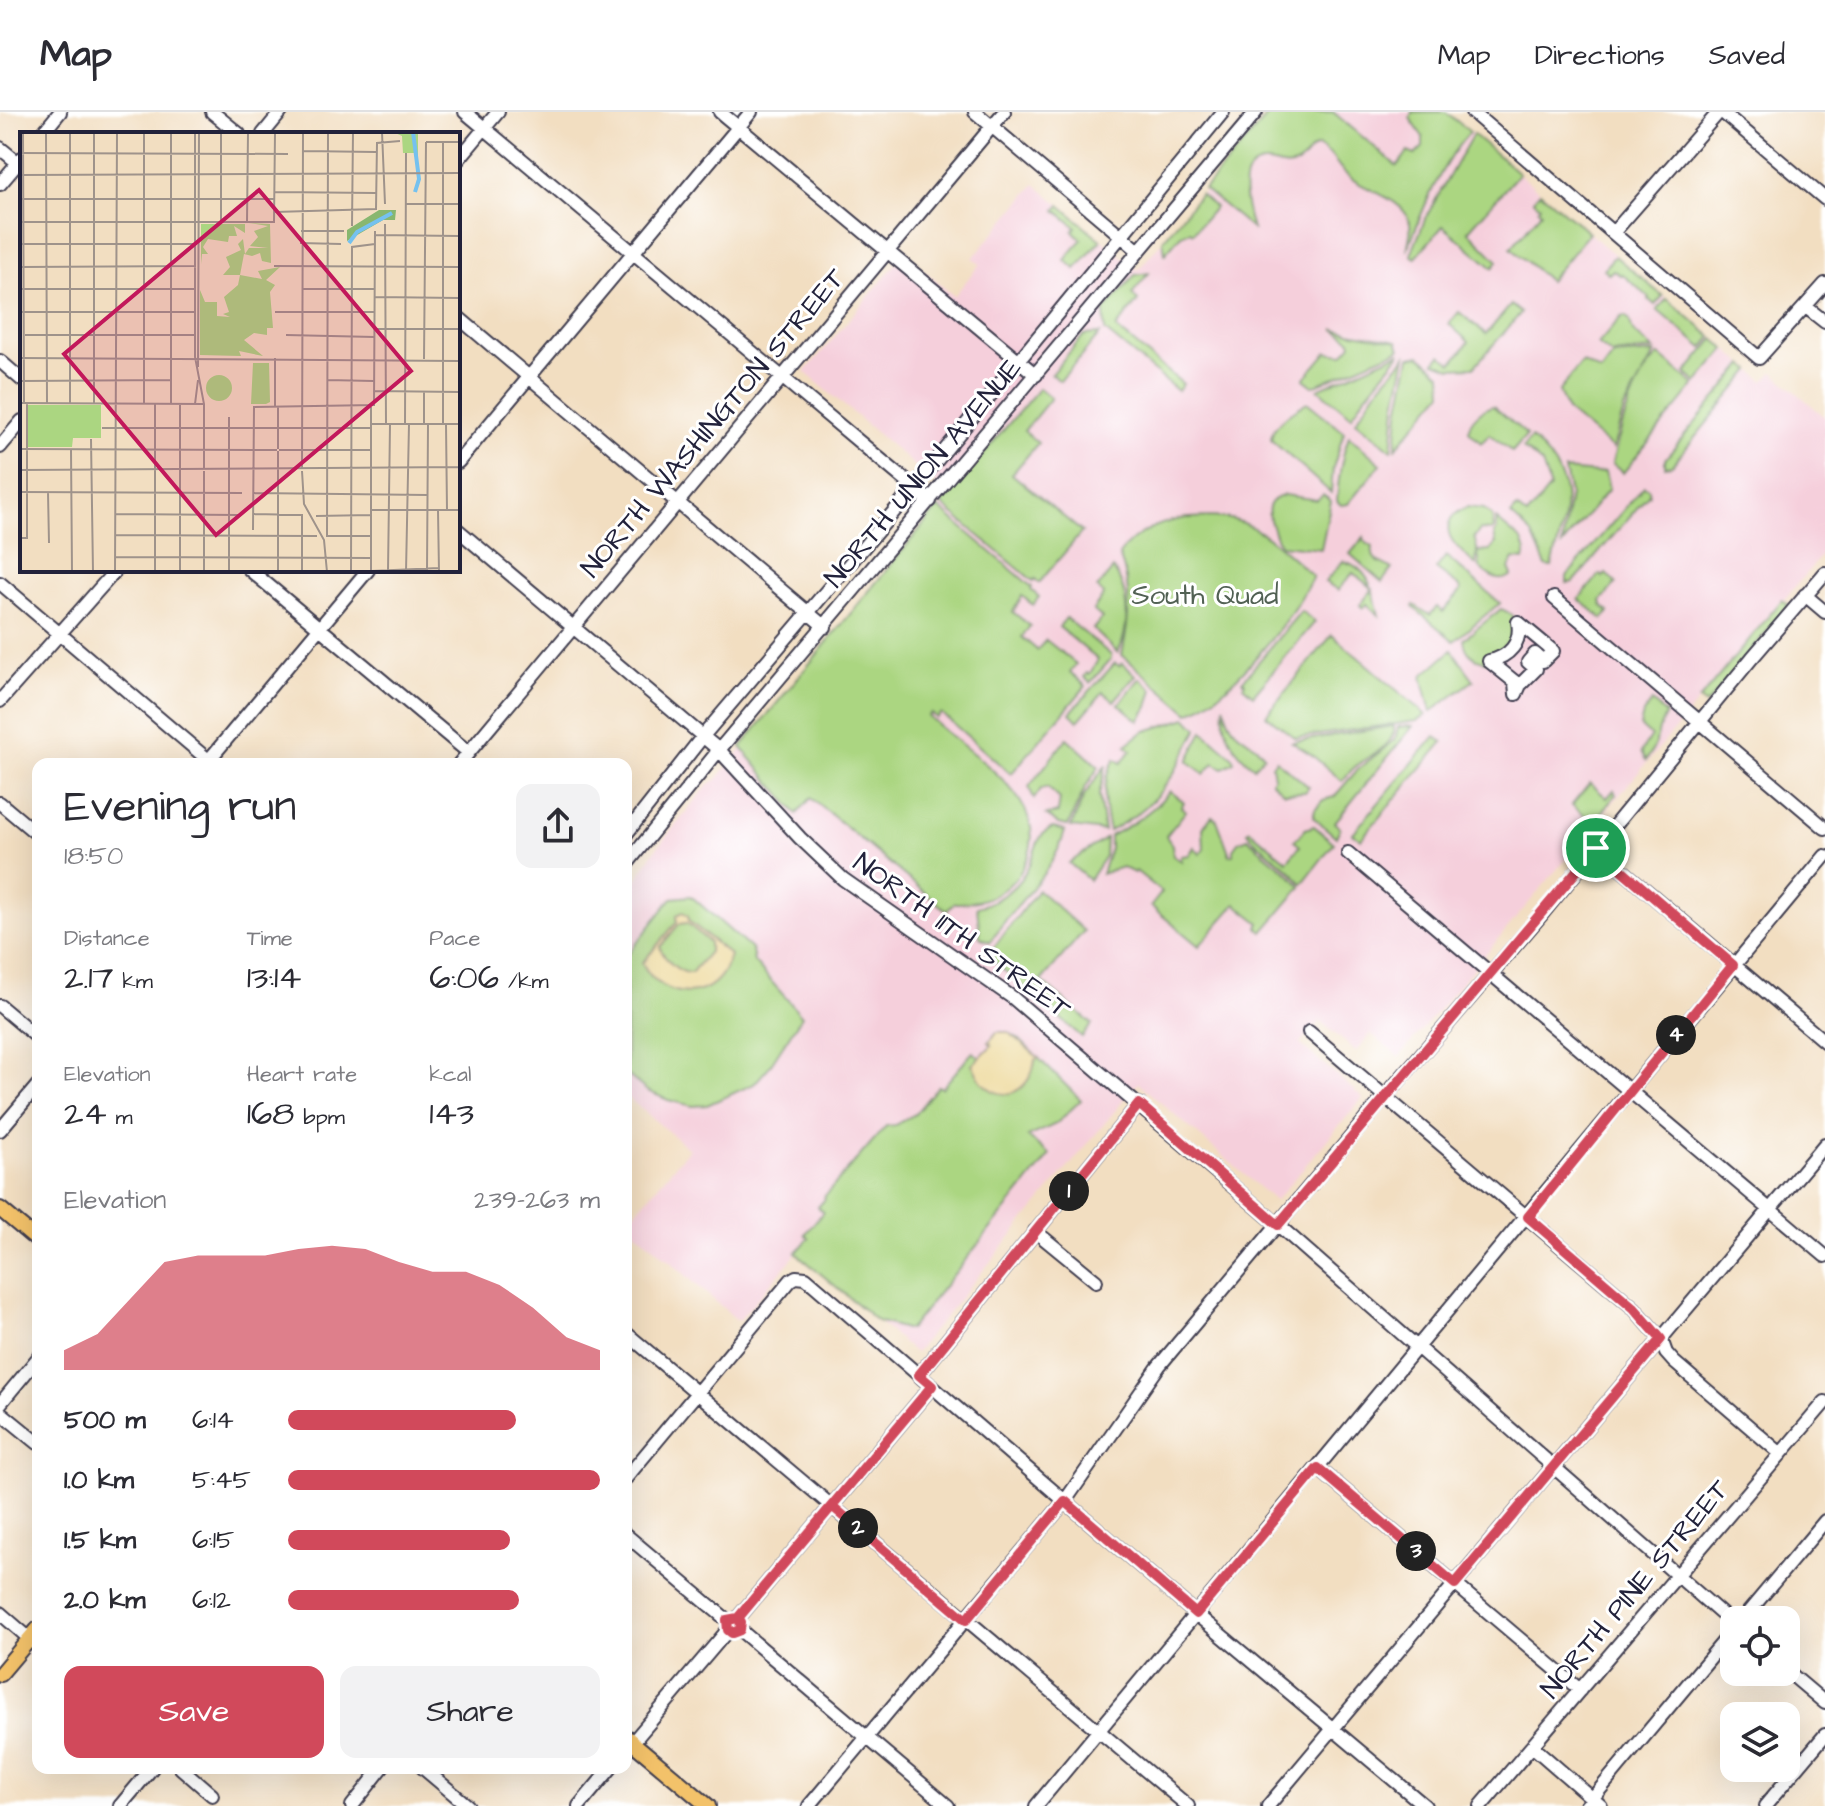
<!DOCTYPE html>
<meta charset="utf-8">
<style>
body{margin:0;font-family:"Architects Daughter",sans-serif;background:#f2f2f3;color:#2b2b33;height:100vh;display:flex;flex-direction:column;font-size:30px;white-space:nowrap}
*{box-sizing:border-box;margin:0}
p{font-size:26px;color:#7c7c81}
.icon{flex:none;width:44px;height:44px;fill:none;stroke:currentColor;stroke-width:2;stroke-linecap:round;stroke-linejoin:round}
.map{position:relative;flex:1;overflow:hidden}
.details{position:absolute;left:32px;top:646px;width:600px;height:1016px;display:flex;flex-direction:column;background:#fff;border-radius:16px;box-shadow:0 8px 32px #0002}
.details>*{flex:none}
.controls{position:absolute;left:1720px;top:1494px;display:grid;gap:16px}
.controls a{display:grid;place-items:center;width:80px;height:80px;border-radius:16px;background:#fff;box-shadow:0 8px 32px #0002;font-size:40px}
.pin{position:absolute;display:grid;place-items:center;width:68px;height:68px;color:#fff;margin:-34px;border:4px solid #fff;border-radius:50%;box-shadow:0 2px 8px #0007}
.km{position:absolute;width:40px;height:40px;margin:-20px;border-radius:50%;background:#222;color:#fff;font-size:22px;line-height:40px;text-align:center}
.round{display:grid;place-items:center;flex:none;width:84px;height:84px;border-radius:16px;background:#f2f2f3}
.overview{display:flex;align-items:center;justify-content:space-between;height:136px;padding:0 32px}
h1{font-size:44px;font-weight:600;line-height:60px}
.metrics{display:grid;grid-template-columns:repeat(3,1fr);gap:12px;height:136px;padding:8px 32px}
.metrics div{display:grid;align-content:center}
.metrics b{font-size:34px;font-weight:600}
.metrics small{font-size:22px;font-weight:400}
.metrics p{font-size:22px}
.chart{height:224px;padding:16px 32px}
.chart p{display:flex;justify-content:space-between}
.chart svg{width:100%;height:144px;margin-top:8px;fill:#d1495b;opacity:.7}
.cta{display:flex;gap:16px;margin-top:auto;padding:16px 32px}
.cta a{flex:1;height:92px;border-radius:16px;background:#d1495b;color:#fff;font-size:32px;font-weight:600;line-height:92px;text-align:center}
.cta a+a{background:#f2f2f3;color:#2b2b33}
ul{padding:0 32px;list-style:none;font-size:26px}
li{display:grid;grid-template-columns:128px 96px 1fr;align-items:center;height:60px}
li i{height:20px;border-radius:10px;background:#d1495b}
header{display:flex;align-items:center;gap:48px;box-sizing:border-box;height:112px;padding:0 40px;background:#fff;border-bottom:2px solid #e1e1e2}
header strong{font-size:38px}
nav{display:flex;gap:44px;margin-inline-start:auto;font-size:28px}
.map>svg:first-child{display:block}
</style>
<header>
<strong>Map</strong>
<nav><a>Map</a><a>Directions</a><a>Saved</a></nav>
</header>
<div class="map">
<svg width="1825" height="1694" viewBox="0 0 1825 1694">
<rect width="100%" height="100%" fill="#fff"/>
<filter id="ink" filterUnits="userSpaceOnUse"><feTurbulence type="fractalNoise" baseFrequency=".0125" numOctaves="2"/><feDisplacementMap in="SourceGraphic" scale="16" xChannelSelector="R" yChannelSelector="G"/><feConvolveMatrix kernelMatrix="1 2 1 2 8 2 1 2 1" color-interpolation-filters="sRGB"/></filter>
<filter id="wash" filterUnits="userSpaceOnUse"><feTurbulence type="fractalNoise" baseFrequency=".006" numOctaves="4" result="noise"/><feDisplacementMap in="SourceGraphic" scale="32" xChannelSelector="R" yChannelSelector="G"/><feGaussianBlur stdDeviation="1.8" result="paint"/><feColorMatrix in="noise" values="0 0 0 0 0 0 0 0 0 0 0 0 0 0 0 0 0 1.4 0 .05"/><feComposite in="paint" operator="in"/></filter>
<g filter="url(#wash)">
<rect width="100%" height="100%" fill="#f2dec1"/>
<!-- built -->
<path fill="#f5cfdb" d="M1270,0h176l318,269 9,-9 52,45v134l-426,506 -28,-23 -15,17 -36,-30 -20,23 63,54 -88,103 -137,-118 -223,270 -118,-100 -59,68 -112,-98 63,-74 -63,-53v-198l29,-48 54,-66 7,-4 26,-31 4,-9 203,-245 -144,-123 99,-118 50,42 26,-32 -7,-6 62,-74 103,86z"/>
<!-- green -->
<path fill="#abd681" stroke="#667c5e" stroke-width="2" d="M1271,0h62l64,54 11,-14 7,3 8,-8v-10l-13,-19 2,-6h34l24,20c-30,32 -48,79 -63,119 1,-10 6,-22 2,-31 -8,-23 -44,-29 -61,-44 -11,-9 -15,-23 -30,-30 -12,4 -12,15 -23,19 -12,5 -20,-3 -31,-2 -31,2 -17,49 -12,66l-48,-40z
M1473,22l46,39 -51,58 30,30 -5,7 -50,-42 -28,32 -4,-3 15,-38z
M1540,80l49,41 -40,48 -38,-33 30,-36 -3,-3 2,-3 -7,-6z
M1200,82l15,13 -22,26 -3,-2 -9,4 -16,19 -2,-14z
M1060,93l41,35 -25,29 -11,-9 17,-21 -9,-8 3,-4 -20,-17z
M1615,144l48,40 -8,9 -6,-5 1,-2 -28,-24 -2,1 -7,-5 -4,4 -6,-5z
M1149,161l-17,21 6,7 -22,27 67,56 -5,7 -73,-60 -1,-20 31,-36z
M1667,187l45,38 -9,11 -46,-38z
M1511,193l10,8 -47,54 -23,1 -16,-6 6,-7 11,8 17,-21 -20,-18 10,-12 27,22z
M1624,204l5,3 4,13 21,18 -43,4 -13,-10 23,-27z
M1334,217l63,12 3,8 -87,37 -9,-7 23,-27 16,2 9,-10 -1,-4z
M1100,222l-40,47 -9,-7 33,-39z
M1714,227l12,10 -29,34 -11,-10z
M1401,240l-38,47 -11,17 -34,-27z
M1655,241l-31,56 -11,40 -46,-38 -8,-20 23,-29 19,10 12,-16z
M1420,243l22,19 1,18 -47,56 3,-36 11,-55z
M1659,243l36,30 -72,88 -11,-9c9,-35 20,-85 47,-109z
M1406,244l-10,48 -4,46 -36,-29 19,-29z
M1744,252l7,6 -79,95 -7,1v-7z
M1039,276l12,10 -27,33 14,12 -26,31 70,58 -43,51 -4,-4 -2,2 -92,-77z
M1307,290l37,30 -11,36 -2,25 -60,-53c0,-17 23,-29 36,-38z
M1493,294l34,29 -15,17 -22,-18 -9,9 -12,-12c-1,-11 14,-23 24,-25z
M1349,324l32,28 -33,40 -7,1 -4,-4c1,-23 4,-43 12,-65z
M1531,326c50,46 35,71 21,129l-6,-1 -14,-32 -21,-19 6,-7 10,8 23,-28 -8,-24 -19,-16z
M1565,358l32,3 8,-1 4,17 -47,56 8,-50z
M1644,374l5,3v5l-75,88 -7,1v-7z
M1285,383l32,5 6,-5 8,6 -10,48 -40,-4c-6,-6 -6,-11 -9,-19 -6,-16 -6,-26 13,-31z
M938,395l94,80 -1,3 8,7 -6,8 -11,-9 -9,16 17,14 -8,11 15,13 9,-10 30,24 -6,8 16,14 -75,88 -70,-61 -5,5 -5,-5 -3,3c40,40 139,88 91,158 -16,21 -39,30 -65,29l-7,8 -136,-113 -14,16 -56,-67z
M1467,395l17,2 8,7 2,13 -3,2 -11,-1 -6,7 3,11 -1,17c-20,-17 -46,-40 -9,-58z
M1187,406c12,0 25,-2 38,0 35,5 62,36 88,58 -21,42 -81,119 -124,137l-67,-58c7,-33 11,-67 -3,-100 16,-23 41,-33 68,-37z
M1496,407l26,22 4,10 -2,9 -10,-1 -5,9 3,7c-12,9 -22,2 -32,-7l-2,-16 12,-1 6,-7 -2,-10 3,-4z
M1364,425l1,5 8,5c-3,17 11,15 19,22l-10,13 -32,-28z
M1446,444l54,47 -46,38 -41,-34 1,-2 16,10 7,-8 6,5 18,-21 -1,-4 -24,-18z
M1343,449c27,7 30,30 36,54l-12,-11 -4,4 -3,-3 13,-16 -20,-16 -15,17 -13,-8z
M1113,457c17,22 17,59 5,84l-25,-24 9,-11 -9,-8 11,-15 -7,-7z
M1600,462l3,3 3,-3 10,9 -15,18 1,5 7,6 -6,7 -24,-20z
M1782,488l7,5 -83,100 -7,-5z
M1501,497c16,6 16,13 17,30l-30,22c-13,0 -23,-8 -24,-22z
M1301,499l14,11 -62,73 -10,-9 2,-3 -2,-3z
M1066,506l45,37v4l-21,24 -6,-6 3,-4 2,2 9,-15 -39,-33z
M1332,523l94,80 -9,6 -122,17 -29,-23z
M1452,538l22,30 -43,32 -9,-36z
M1115,551l4,3 3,-3 14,12 -22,26 -11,-9 -25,29 -8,-8z
M1140,566l13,11 -5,18 -9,14 -20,-17z
M1652,590l14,12c-12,19 -5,28 -20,46l-5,-8 10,-16 -11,-10 3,-12z
M1224,594c8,34 21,26 40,49l-10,12c-19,-15 -33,-35 -30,-61z
M1187,606l11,10c-24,48 -38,77 -89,103 -6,-24 -8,-50 6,-72l6,4 10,-13 -5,-5 17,-13z
M1394,614c2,21 -26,29 -39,41 -5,4 -9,10 -13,14l-30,-26 -20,-13z
M1413,614l-78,96 5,6 -4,9 -23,-20 2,-8 8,-9 11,-3 24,-28 37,-29 3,-13z
M1203,619l30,26 1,5 -11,6 -9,-5 -10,11 -16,-13z
M1435,624l8,6 -82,97 -8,-6z
M1067,626l32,29 -14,21 -17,38 -10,-2 -12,-9 12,-2 2,-14 -13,-12 -6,2 -7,10 -5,-12z
M1276,648l33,27 -4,5 -21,1 -13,-12 3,-4 -2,-12z
M1106,653l-7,30 5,36 -33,-4 13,-31z
M1590,671l17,15 7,-8 2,5 -23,28 -21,-18z
M1170,679l14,11 -3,5 5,4 -20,25 6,9 1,11 9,5 -1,-5 8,-1 5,-8 6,7 4,-5 -1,-22 9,-11 5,4 13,35 3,-1v-5l5,-7 10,-4c17,19 38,29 53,49l-38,45 -5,-5 2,-4 -24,-19 -37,42 -48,-40 11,-14 -26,-21 -2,2 -12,-6 -20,7 8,-26v-12c24,-12 43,-25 60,-45z
M1314,714l20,17 -32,41c-15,-21 -38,-31 -55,-52l3,-2 37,31 13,-15 -6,-5 11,-12z
M1053,716l12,3c-12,45 -52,73 -75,111l-10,-5 -3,-30c23,-6 43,-21 53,-44 6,-13 7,-30 23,-35z
M1106,726l-1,18 -16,24 -20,-17z
M1038,778l46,41 -43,50 51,43 -10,13 -91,-78 -1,-7z
M691,784l61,54 2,12 48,54 -33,51 -15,17 -47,21 -14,1 -25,-6 -21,-9 -21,-17v-117l46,-59z
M997,920h11l11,7 62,61 -25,24 -28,13 22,18 -141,175 -32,-9 -81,-68 13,-15 -4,-4 18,-22 -5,-5 7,-8 -1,-2 62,-71 9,-1 20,-11 23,-28 4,2 29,-34 2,-2 8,6 11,-13 -3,-3z"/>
<!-- sand -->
<path fill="#eeda9e" stroke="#887e6c" stroke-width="2" fill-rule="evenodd" d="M683,800l5,3 1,6 41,34c-11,49 -67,49 -88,8l35,-41v-7zM687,811l22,19v10l-18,21c-13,0 -27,-14 -31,-26l19,-23z
M997,920h11l31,26 -4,2c-3,26 -26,45 -49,26 -8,-6 -9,-15 -14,-21l20,-20 -3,-3z"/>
</g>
<g filter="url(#ink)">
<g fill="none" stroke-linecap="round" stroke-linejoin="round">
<defs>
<path id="minor" d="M212,0l27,22
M465,0l465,389
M720,0l316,263
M975,0l164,139
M1472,0l287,246 66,-74
M1722,0l103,87
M42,22l18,-22
M263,22l18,-22
M0,36l22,18
M458,48l40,-48
M0,72l22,-26
M1613,121l106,-121
M1806,195l19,15
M458,205l367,310
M0,249l22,19
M0,335l22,-26
M458,350l293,-350
M458,418l261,220 81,88 43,41 170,119 265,227 456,400
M250,458l218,182
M0,471l213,181
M1805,483l20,17
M1554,486l271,230
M1518,510l35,29 -10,10 -8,-7 -7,8 8,7 -16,16 -4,9 -1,-12 -26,-21c20,-4 33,-18 29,-39z
M0,589l116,-131
M209,648l159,-190
M459,652l545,-652
M0,691l38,32
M626,722l77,-98 211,-248 309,-376
M1596,736l229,194
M1348,741l477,403
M626,753l93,-115 537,-638
M0,894l38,32
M1309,920l325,276 27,31 5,14 8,9 107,92
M0,1018l38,-45
M1035,1119l61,50
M626,1221l562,473
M919,1263l220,-271
M0,1292l38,-46
M0,1300l38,31
M1318,1356l262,222
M626,1366l165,-198 5,-3 10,1 390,336 229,192
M626,1423l101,85
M0,1501l38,33
M738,1506l194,-232
M1742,1508l83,-99
M740,1518l208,176
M1786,1558l39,33
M1532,1634l69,60
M626,1638l102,-120
M181,1656l31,27
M423,1656l45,38
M120,1694l32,-38
M352,1694l30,-38
M579,1694l32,-38
M809,1694l256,-305 94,-135 218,-260 165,-192 210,-256 73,-85
M1036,1694l789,-950
M1268,1694l557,-662
M1481,1694l344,-404
M1586,1694l148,-177
M1765,1694l60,-71"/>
<path id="major" d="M0,1097l38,32
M0,1562l38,-45
M626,1625l82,69"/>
</defs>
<!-- minor casing -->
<use href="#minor" stroke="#413e4f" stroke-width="16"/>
<!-- major casing -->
<use href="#major" stroke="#413e4f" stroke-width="18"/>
<!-- minor -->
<use href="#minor" stroke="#fff" stroke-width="12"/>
<!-- major -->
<use href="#major" stroke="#f3c26a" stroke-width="14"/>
</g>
</g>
<g fill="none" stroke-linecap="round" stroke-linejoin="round" filter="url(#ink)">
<defs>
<path id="route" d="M1596,736l-318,377 -139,-121 -220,271 13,11 -194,232 -11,2 1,10 4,3 8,-3 1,-8 -3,-4 94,-112 134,114 99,-119 131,113 122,-146 137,116 206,-245 -27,-31 -106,-91 205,-252 -137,-117"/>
</defs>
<!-- route casing -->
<use href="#route" stroke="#fff" stroke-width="16"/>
<!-- route -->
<use href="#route" stroke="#d1495b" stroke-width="10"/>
</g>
<g text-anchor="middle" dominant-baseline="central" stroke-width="6" stroke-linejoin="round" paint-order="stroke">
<!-- street labels -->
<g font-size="28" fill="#22223b" stroke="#fff">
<text transform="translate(713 311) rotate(-50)">NORTH WASHINGTON STREET</text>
<text transform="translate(923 361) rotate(-50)">NORTH UNION AVENUE</text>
<text transform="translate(962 824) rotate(36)">NORTH 11TH STREET</text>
<text transform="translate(1635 1477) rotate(-50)">NORTH PINE STREET</text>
</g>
<!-- park labels -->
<g font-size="28" fill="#526154" stroke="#fff">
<text x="1205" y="483">South Quad</text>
</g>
</g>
<!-- overview -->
<g transform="translate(20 20)">
<rect width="440" height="440" fill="#f2dec1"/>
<path d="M373,0h25v38l-4,-17h-11l-1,-17zM229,91l21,1 1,39 -9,-2 -2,-8 -8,3 -8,-2 -4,21 22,4 -4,-8 22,-4 -14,13 9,5 -5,7 3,36h-6v7l-13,-2 -10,7 19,16 -24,-5 2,5 -41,-1v-65l5,12h12v14l13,1 -7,-3 6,-2 -5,-15 14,-12 2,-10h-17l7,-8 -4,-10 15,-7 -3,-6 5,-5 2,15 4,-6h19l-18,-2 8,-9 -4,-6 14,-5zM181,92h44v9l-11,-7 3,10h-8l-1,6 -20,-3 -5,8 5,7h-6l-1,10zM233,231h16l1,39 -4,2h-15zM186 256a13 13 0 1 1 26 0a13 13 0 1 1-26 0ZM8,273h73v33h-28l-1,9h-44z" fill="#abd681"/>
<path d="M359,78h17l-1,10h-12l-36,21v-11z" fill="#88b76f"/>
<path fill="none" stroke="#75c1ef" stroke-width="4" d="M393,0l6,47 -4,13M329,111l8,-11 35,-19"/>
<path fill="none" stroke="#9f938b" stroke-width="2" d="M3,0l1,271M26,0l1,271M50,0v271M74,0v272M124,0v272M151,0v272M175,0v225l9,47v65M308,0l-1,404h44M362,0l3,72M406,10h34M423,10v282M283,19l73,1M0,21l268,1M0,43l440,-2M255,60l101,1M0,67h255M385,72h55M255,80l101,-3 1,-66 23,-2M0,90h254l1,-90M201,90v-90M227,90l1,-90M365,92l1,200M332,94l1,-94M281,99h43M355,103l85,1M280,111l41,1M0,112h176M254,134l186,1M0,135l176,-1M0,157h176M282,157h73M355,165l85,1M0,180h176M255,180h100M355,197h85M5,203h171M266,203l89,2M0,226l440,3M255,226v48M404,227l2,-217M178,235l1,-235M307,248l47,1M0,249l151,-1M354,259l86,1M404,260v32M0,271l184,1M175,272l3,-24M351,275v165M351,292h89M385,292l1,-271M426,292l1,86M439,292l1,82M82,296h269M71,307l2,133M0,317l257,1M51,317l1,123M258,317v-43M259,318h92M282,337l1,-337M0,338l440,-3M282,339l2,33 20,36 3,32M0,360l222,1M28,360l1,51M233,361l175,2M351,378h89M418,378l1,62M96,382l122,1M234,382l48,1v57M296,384l55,-1M233,398l1,-123 120,-2 1,-174M95,403l202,1M0,406h7v-135M95,425l256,1M351,439l68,-3M95,440l2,-440M135,440v-168M160,440v-168M184,440v-101M209,440v-155M258,440v-121M331,440l1,-325 23,-3M368,440l2,-148M386,440l3,-148M407,440l1,-148"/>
<path fill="#c2185b" fill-opacity="0.15" stroke="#c2185b" stroke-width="4" d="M239,58l152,181 -195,164 -152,-181z"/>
<rect width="440" height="440" fill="none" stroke="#22223b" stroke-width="4"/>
</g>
</svg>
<div class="controls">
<a><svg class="icon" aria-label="locate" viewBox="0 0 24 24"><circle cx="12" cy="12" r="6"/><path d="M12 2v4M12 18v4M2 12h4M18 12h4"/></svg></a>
<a><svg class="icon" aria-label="layers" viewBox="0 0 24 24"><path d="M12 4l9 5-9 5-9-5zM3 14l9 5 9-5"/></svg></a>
</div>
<div class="pin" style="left:1596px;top:736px;background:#1e9e55"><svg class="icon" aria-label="arrive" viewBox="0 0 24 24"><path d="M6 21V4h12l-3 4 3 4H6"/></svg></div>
<b class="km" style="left:1069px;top:1079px">1</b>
<b class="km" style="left:858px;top:1416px">2</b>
<b class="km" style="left:1416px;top:1439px">3</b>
<b class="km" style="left:1676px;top:923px">4</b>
<section class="details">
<div class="overview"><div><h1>Evening run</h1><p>18:50</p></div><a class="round"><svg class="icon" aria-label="share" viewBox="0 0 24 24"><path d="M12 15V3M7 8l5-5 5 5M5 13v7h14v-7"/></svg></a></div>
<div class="metrics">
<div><p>Distance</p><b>2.17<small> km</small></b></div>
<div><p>Time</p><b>13:14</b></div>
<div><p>Pace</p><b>6:06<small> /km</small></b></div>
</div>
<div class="metrics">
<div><p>Elevation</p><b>24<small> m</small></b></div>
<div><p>Heart rate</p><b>168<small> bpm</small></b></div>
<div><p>kcal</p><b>143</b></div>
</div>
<div class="chart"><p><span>Elevation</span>239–263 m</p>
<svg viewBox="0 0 160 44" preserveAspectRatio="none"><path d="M0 44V38L10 33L20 22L30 11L40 9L50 9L60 9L70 7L80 6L90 7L100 11L110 14L120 14L130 18L140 25L150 34L160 38V44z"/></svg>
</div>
<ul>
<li><b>500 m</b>6:14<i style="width:73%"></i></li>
<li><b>1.0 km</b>5:45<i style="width:100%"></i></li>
<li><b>1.5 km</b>6:15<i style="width:71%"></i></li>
<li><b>2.0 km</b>6:12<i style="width:74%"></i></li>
</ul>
<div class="cta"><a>Save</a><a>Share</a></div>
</section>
</div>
